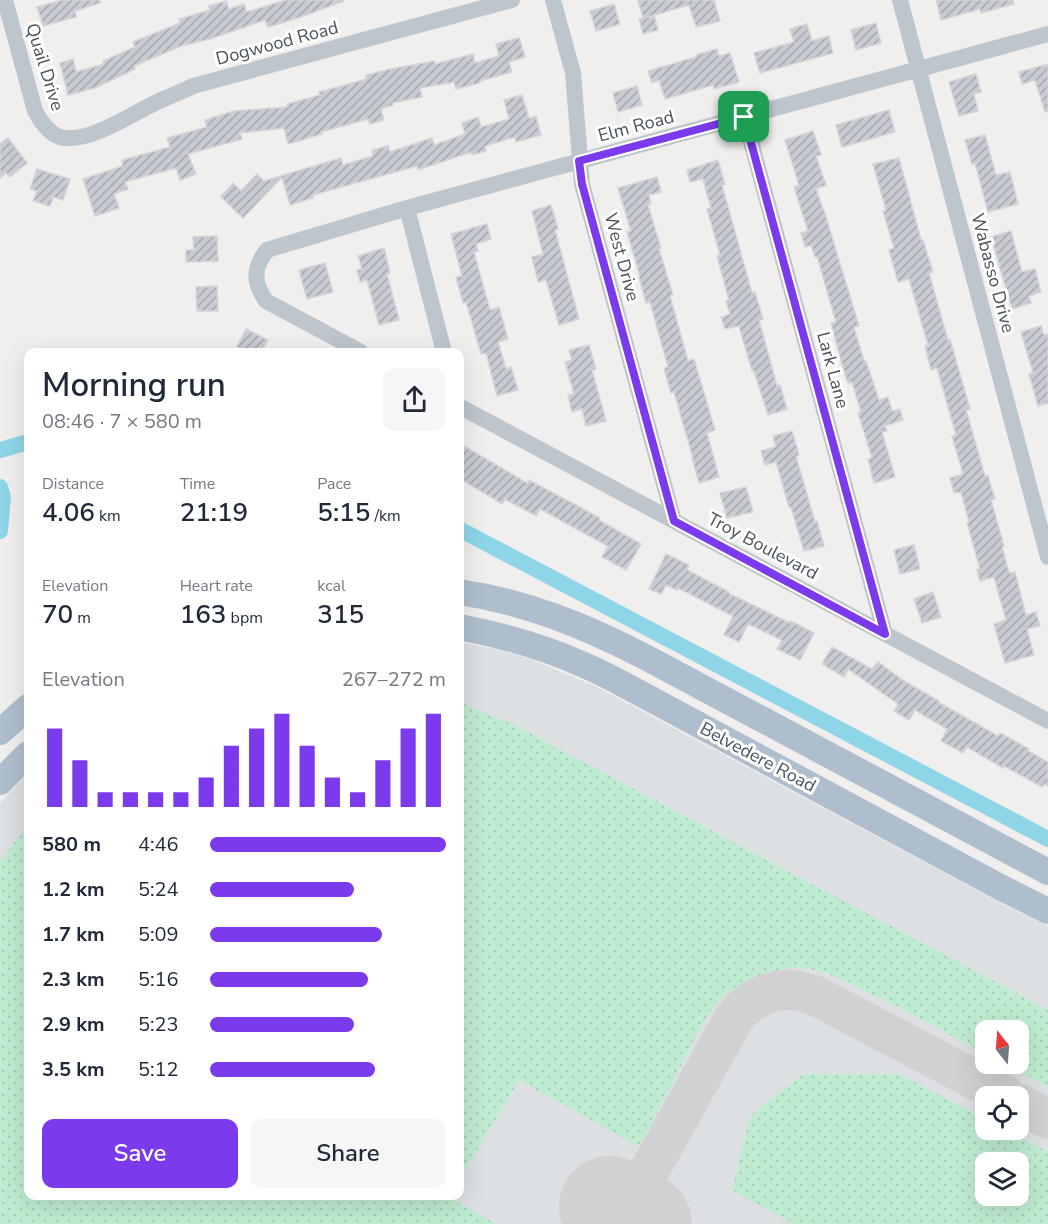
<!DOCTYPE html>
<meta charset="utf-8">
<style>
body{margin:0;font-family:"Nunito Sans",sans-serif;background:#f6f6f7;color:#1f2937;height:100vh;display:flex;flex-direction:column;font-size:22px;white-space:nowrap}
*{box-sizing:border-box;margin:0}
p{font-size:20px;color:#747a83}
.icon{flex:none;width:33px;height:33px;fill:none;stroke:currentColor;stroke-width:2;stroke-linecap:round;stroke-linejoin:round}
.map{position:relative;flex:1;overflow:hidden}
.drawer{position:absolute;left:24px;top:348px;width:440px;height:852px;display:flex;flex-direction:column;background:#fff;border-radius:12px;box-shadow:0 6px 24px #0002}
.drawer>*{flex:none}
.needle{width:39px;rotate:343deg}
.fabs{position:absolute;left:975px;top:1020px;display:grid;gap:12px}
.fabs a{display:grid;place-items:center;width:54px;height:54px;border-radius:12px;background:#fff;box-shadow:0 6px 24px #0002;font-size:30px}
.pin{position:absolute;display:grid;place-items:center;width:51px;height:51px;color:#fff;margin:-26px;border-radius:12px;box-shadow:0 3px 9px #0006}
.round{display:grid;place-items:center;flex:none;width:63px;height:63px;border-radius:12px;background:#f6f6f7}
.head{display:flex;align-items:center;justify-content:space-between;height:102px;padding:0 18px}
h1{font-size:33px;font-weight:600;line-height:45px}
.stats{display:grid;grid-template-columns:repeat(3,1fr);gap:9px;height:102px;padding:6px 18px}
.stats div{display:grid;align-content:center}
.stats b{font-size:26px;font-weight:600}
.stats small{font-size:16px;font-weight:400}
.stats p{font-size:16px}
.chart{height:168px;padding:12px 18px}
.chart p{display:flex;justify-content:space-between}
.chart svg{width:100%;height:108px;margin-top:6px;stroke:#7c3aed;stroke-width:6}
.button{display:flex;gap:12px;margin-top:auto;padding:12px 18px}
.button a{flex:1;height:69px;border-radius:12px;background:#7c3aed;color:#fff;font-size:24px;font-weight:600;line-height:69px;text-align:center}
.button a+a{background:#f6f6f7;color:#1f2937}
ul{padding:0 18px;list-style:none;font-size:20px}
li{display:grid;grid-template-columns:96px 72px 1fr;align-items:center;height:45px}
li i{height:15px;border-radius:8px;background:#7c3aed}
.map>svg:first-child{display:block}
</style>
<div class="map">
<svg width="1048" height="1224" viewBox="0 0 1048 1224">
<defs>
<pattern id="grass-dots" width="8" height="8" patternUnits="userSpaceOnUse" patternTransform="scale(1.5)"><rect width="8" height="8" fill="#bfecd0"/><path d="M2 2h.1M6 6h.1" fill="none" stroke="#a6ccb5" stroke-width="1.8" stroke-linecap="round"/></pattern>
<pattern id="building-hatch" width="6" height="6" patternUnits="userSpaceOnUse" patternTransform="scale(1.5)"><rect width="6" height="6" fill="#c8cbd1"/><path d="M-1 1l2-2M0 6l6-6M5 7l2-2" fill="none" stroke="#a4a7ad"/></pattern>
</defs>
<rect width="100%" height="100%" fill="#f1eeee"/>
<!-- airport -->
<path fill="#dde0e3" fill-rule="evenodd" d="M459,642l45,9 27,8 66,28 410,219 41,20v298h-1048v-421l28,-30v423h431zM986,1030h32v34h-32zM986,1096h32v34h-32zM986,1162h32v34h-32z"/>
<!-- grass -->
<path fill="url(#grass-dots)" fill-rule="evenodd" d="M459,702l53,22 536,286v77l-44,-23h14v-34h-32l-1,24c-40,-22 -80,-45 -122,-64 -16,-8 -41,-21 -60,-22 -31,-2 -70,14 -89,39 -12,16 -21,34 -30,52 -12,24 -25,49 -37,73l-9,14 -119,-66 -60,100z
M28,824v372h422l-1,1 47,27h-496v-362z
M803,1074h96l86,45 1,11h19l43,22v72h-254l-62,-34 18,-74zM986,1162h32v34h-32z"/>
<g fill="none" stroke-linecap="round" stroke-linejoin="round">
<!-- canal -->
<path stroke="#8ed5e7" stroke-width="16" d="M0,450l28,-8
M0,487l3,10 -3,34
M459,529l589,310"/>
<!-- taxiway -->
<path stroke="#d1d1d3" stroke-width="40" d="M1018,1103l30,16
M620,1224l113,-204c12,-18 35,-31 57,-30 8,0 17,3 24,5l192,101"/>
<!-- runway -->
<path stroke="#d1d1d3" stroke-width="102" d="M610,1207l31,17"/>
</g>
<!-- building -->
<path fill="url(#building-hatch)" stroke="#d3d5da" stroke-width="1.5" d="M62,0h38v3l-25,8 1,6 -33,9 -6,-19z
M286,0h58v1l-43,16 -33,10 -3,-7 -55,19 -24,6v-1l-52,22 1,3 -40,19 -27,7 -8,-32 13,-4 3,13 28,-8 -1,-3 32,-14 -2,-5 47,-19 -1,-4 31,-9 -1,-4 17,-5 3,8 15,-5 3,8z
M638,0h76l6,21 -24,6 -7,-22 -44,13 9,-3 4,15 -15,4 -4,-15 4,-1z
M936,0h77l1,4 -33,9 -1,-4 -39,11z
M614,4l6,20 -24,7 -6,-20z
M876,23l5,20 -25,7 -5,-20z
M807,24l5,17 17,-5 4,17 -73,20 -6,-20 40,-11 -4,-13z
M519,38l6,19 -16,5 3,10 -32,9v2l-24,6 -2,-7 -34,6 2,9 -30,6 1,2 -12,4 3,11 -14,4 -2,-5 -47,13 1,2 -34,10 -4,-16 -44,5 2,6 -54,15 8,20 -16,6 -4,-12 -51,14 3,7 -14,5 5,14 -24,8 -12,-37 40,-13 -1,-6 48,-13 -3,-9 40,-11 -2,-7 29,-9 54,-4 -1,-3 33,-9 -1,-3 48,-13 -1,-4 24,-6 45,-8v3l38,-10 2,9 24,-7 -3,-12z
M717,49l2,7 11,-3 9,29 -25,7 -1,-4 -48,14 -6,-19 -7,3 -4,-12 48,-14v-2z
M1048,64v47l-3,1 -10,-32 -13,4 -3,-12z
M976,74l5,18 -7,2 4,17 -19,5 -10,-34z
M637,86l5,19 -24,7 -5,-19z
M522,95l7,23 7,-2 5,19 -25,7 -1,-5 -30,9 1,5 -14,4 -1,-3 -53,18 -1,-4 -47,13 -57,16v3l-23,7 -8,-28 -39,41 -22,-21 12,-14 8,8 16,-17 7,7 77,-23 2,7 30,-9 -1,-6 16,-4 2,6 42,-14 2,7 31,-11 -3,-11 16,-6 3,10 28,-8 -5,-19z
M889,110l6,22 -53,15 -6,-22z
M813,131l8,24 -5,1 10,29 -10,4 10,28 33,109 -5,1 10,34h2l13,39 9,-3 4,14 8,-2 3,11 -18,6 2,5 -5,1 13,45 -21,6 -6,-24 4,-1 -14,-45 3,-1 -9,-30 -4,1 -5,-15 -12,-45 5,-1 -19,-66 -2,1 -4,-12 -6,2 -4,-14 7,-2 -14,-44 5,-2 -14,-45z
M985,135l11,40 14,-3 8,32 -30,8 -13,-49 -3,1 -7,-24z
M8,138l19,25 -17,14 -4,-4 -6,5v-34z
M899,158l22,82h2l10,32 -4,1 19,67 2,-1 20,70 -4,1 19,66h3l7,23 -4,1 13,46 -2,1 7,26 6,-1 11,43 10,-3 4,14 -13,3 7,26 -29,8 -11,-39 12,-4 -12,-43 -14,4 -3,-11 3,-1 -13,-46 2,-1 -8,-30 -7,1 -4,-15 13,-4 -11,-38 4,-1 -19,-67 -6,2 -6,-24 3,-1 -19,-66 -11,3 -9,-32 5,-2 -11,-37 3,-1 -13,-46z
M718,160l7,24 -3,1 30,108 3,-1 8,27 -4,1 18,66 3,-1 7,24 -19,6 -14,-44h-2l-13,-45 -14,3 -4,-12 9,-3 -4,-13 3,-1 -12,-44 3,-1 -13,-46 4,-1 -8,-29 -13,3 -3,-12z
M37,169l33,10 -7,21 -10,-3 -3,9 -17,-5 4,-10 -7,-2z
M657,177l4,15 -12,3 2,9 -3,1 13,43 -2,1 14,46 -3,1 18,65 6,-2 21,71 -8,3 12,44 -20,6 -7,-25h1l-19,-66 -3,1 -7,-25 4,-1 -18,-65 -4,1 -7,-26 1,-1 -13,-44 4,-1 -13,-43z
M551,205l7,24 -3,1 24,89 -20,6 -13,-45 -8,2 -6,-25 11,-3 -11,-43z
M487,224l4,15 -15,5 2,7 -4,1 16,58 9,-3 9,32 -10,3 8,27 5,-2 7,23 -21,6 -11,-43 -5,1 -15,-52 -3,1 -7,-26 6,-1 -11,-42z
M1011,231l11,41 13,-3 6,23 -12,4 2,7 -19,6 -21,-72z
M217,236l1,25 -32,1v-12h8l-1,-13z
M384,248l6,25 -3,1 12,46 -20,5 -12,-45 -7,2 -3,-12 5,-1 -4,-13z
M325,263l8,29 -26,7 -8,-29z
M217,286l1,25h-21l-1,-24z
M1041,326l3,9 4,-1v69l-10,3 -9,-32 4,-1 -12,-41z
M246,329l22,11 -7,12h-13l-11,-5z
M589,345l7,24 -4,1 14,51 -20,5 -4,-17 -10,3 -4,-17 6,-1 -9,-32 7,-2 -3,-10z
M792,431l7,24 -3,1 19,66 2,-1 7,25 -20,5 -13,-44h-2l-13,-45 -11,3 -4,-14 15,-4 -3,-11z
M459,443l68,40 2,-3 71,38 -1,2 42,24 -15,26 -24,-13 6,-11 -68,-37 -4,7 -31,-17 -3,5 -43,-26z
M746,487l7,25 -26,6 -7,-25z
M914,545l6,24 -20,5 -6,-24z
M666,554l23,11 -2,5 42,22 -1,1 62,30 1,-2 23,12 -14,27 -23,-11 5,-9 -34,-16 -9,18 -15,-7 9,-19 -55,-28 -1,2 -11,-5 -5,9 -12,-5z
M933,592l8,25 -19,6 -8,-24z
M832,647l40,22 6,-7 26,19 35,20 -1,1 60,34 2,-3 29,16 -1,2 20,11v24l-4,-2 -2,3 -38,-21 -1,2 -36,-21 -4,6 -22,-12 6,-12 -32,-19 -6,10 -15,-9 4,-7 -50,-35 -4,8 -22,-13z"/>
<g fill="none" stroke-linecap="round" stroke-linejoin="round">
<!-- street -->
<path stroke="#bdc6cd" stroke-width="16" d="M5,0l30,111c6,11 13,22 25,26 26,8 72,-23 95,-34 13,-6 26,-11 38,-17l319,-86
M553,0l20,73 9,111 92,337
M900,0l148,557
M744,116l141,518
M407,208l37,144
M361,352l-95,-51c-13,-19 -13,-33 1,-51l140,-42 641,-174
M459,406l589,315"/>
<!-- primary -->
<path stroke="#afbecc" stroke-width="26" d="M459,592c68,10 129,35 190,67l399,213
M459,627c43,8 85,20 125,38 17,7 33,16 50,25l366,197 48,24
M0,732l28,-25
M0,782l28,-28"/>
</g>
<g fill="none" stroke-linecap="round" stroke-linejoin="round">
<defs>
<path id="route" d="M744,117l141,517 -211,-113 -92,-337 -3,-23z"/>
</defs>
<!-- route casing -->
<use href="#route" stroke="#fff" stroke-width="12"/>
<!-- route -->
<use href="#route" stroke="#7c3aed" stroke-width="8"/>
</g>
<g text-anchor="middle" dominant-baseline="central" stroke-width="6" stroke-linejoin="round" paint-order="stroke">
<!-- street labels -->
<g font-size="18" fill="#47525b" stroke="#fff">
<text transform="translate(277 43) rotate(-15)">Dogwood Road</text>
<text transform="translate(45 67) rotate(73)">Quail Drive</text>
<text transform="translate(636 126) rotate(-15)">Elm Road</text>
<text transform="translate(622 257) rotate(75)">West Drive</text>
<text transform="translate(993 273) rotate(75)">Wabasso Drive</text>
<text transform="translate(833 370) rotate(75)">Lark Lane</text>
<text transform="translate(763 546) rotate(28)">Troy Boulevard</text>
<text transform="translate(758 757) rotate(28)">Belvedere Road</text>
</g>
</g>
</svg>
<div class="fabs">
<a><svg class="needle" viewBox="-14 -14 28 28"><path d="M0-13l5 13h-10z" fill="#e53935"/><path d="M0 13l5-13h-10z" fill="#747a83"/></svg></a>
<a><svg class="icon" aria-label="locate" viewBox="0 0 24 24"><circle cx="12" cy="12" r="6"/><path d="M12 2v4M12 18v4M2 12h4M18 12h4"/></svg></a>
<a><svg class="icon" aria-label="layers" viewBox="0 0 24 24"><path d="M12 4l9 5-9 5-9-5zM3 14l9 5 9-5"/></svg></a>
</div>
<div class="pin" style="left:744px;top:117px;background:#1e9e55"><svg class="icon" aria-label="arrive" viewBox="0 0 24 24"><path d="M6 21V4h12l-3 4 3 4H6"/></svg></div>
<section class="drawer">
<div class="head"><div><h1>Morning run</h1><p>08:46 · 7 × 580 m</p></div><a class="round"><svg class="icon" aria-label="share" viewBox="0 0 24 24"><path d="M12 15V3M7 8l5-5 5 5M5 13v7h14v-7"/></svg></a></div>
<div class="stats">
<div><p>Distance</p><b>4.06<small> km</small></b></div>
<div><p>Time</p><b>21:19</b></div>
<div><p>Pace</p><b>5:15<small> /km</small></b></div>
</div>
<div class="stats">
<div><p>Elevation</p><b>70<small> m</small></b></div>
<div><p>Heart rate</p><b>163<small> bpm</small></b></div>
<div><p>kcal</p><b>315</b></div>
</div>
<div class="chart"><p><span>Elevation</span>267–272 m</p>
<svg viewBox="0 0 160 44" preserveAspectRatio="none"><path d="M5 44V12M15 44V25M25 44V38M35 44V38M45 44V38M55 44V38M65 44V32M75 44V19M85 44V12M95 44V6M105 44V19M115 44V32M125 44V38M135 44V25M145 44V12M155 44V6"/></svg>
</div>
<ul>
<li><b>580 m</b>4:46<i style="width:100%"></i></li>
<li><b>1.2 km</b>5:24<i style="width:61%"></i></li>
<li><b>1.7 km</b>5:09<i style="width:73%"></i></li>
<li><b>2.3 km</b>5:16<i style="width:67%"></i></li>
<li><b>2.9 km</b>5:23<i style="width:61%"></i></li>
<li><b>3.5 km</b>5:12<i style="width:70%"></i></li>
</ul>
<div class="button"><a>Save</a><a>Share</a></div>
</section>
</div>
